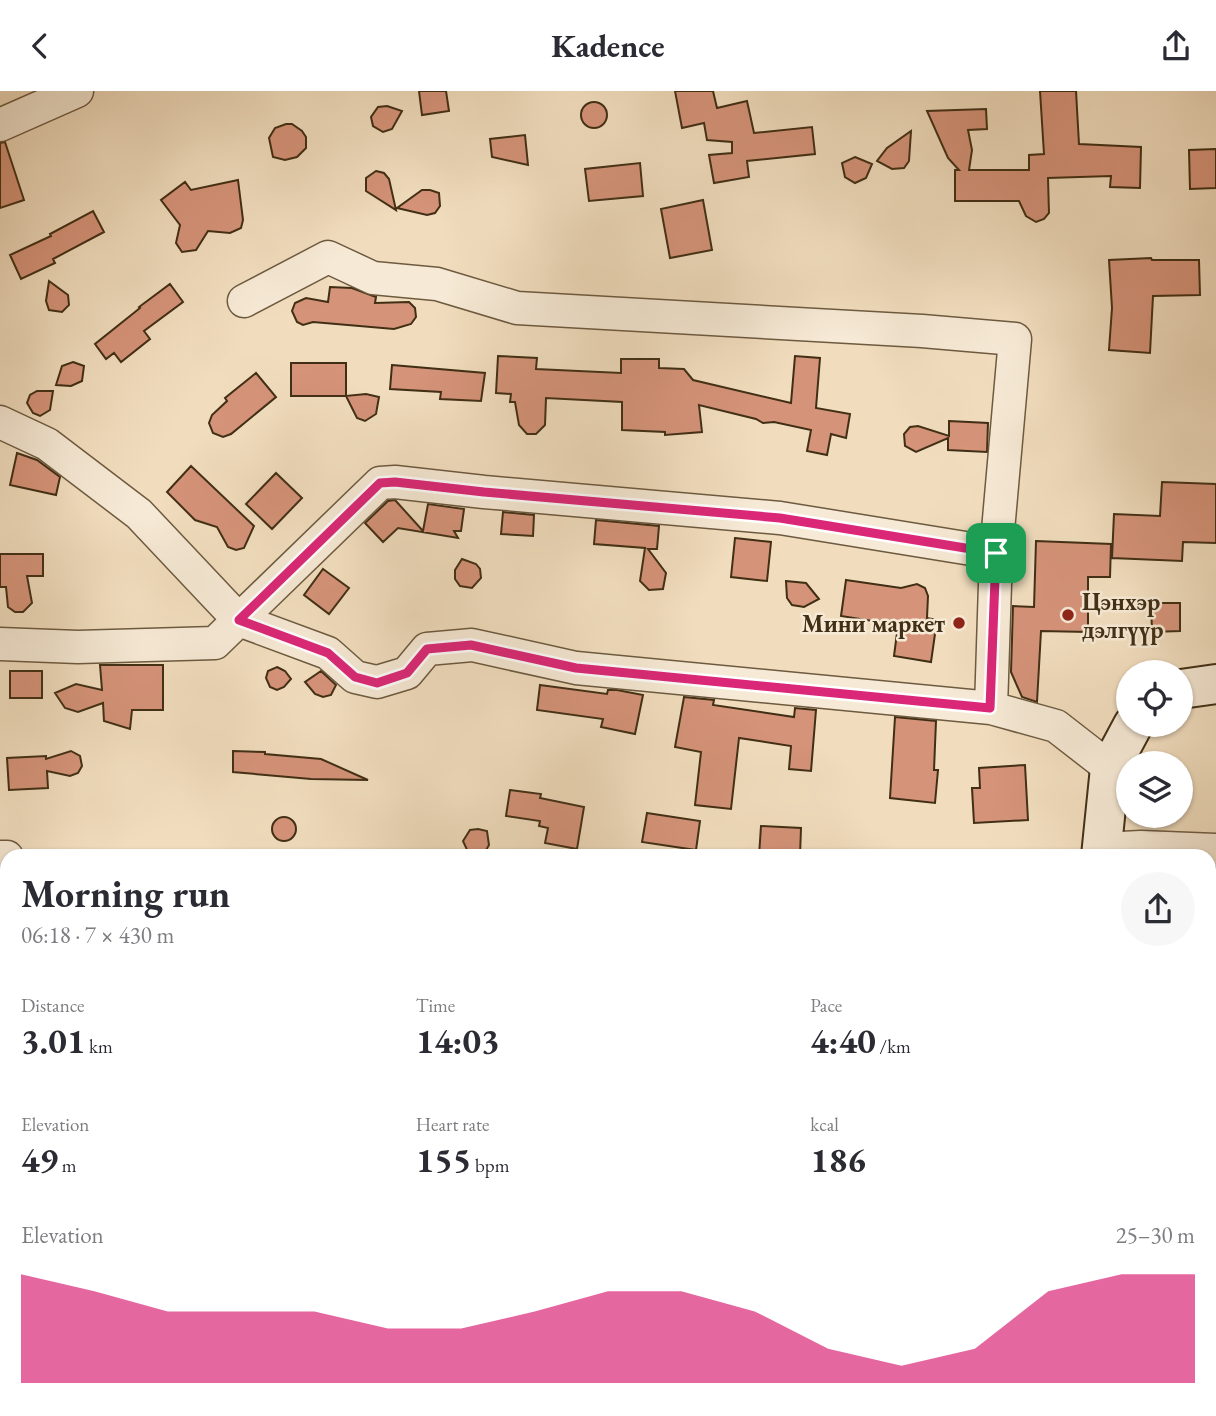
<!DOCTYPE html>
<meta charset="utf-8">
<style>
body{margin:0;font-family:"EB Garamond",serif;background:#f7f7f7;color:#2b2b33;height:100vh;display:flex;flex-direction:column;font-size:26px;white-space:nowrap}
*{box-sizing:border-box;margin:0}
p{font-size:23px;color:#7c7c81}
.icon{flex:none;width:38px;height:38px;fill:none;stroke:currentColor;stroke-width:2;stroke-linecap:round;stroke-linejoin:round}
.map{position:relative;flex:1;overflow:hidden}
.side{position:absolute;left:0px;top:758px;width:1216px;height:569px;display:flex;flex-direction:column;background:#fff;border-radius:21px 21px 0 0;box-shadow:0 2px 5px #0004}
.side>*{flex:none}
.tools{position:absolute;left:1116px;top:569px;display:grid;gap:14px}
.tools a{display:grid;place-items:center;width:77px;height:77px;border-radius:50%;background:#fff;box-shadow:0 2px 5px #0004;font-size:35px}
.pin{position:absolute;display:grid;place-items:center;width:60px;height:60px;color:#fff;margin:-30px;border-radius:14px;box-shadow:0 4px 10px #0006}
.round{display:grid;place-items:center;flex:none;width:74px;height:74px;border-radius:37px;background:#f7f7f7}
.summary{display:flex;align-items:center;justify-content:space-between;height:119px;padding:0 21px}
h1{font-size:38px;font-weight:700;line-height:52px}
.stats{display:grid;grid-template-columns:repeat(3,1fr);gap:10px;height:119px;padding:7px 21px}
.stats div{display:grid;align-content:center}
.stats b{font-size:35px;font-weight:700}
.stats small{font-size:19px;font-weight:400}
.stats p{font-size:19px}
.chart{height:196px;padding:14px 21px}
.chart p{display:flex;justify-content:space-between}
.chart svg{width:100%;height:126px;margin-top:7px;fill:#db2777;opacity:.7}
header{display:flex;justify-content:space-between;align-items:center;height:91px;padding:0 21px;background:#fff;font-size:32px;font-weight:700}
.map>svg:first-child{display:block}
</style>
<header><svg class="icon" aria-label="back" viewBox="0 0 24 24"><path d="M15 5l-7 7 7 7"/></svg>Kadence<svg class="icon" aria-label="share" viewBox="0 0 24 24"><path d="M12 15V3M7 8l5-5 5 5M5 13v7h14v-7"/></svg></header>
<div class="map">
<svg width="1216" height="1325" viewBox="0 0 1216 1325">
<rect width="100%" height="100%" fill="#f1ddbe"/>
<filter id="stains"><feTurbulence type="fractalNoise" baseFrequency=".00286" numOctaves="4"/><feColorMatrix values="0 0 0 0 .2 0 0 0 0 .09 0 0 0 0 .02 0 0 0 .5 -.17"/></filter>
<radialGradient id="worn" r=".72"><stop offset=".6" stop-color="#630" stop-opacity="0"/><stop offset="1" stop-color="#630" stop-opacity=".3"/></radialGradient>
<!-- building -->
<path fill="#d59379" stroke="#412f15" stroke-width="2" d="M419,0h27l3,20 -27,4z
M675,0h38l4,17 30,-7 7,32 58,-6 3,27 -68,7 2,16 -35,6 -5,-28 23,-2v-11l-25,-2 -3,-17 -22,5z
M1040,0h36l3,53 62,3 -1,41 -30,-1 1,-11 -63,2 1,35 -5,6 -8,3 -10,-6 -7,-15h-64v-31h4l-11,-12 -21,-47 59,-2 1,20 -19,1 4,20 -3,20h60v-15l15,-1z
M581 24a13 13 0 1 1 26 0a13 13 0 1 1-26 0Z
M387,15l15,5 -10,18 -9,3 -10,-6 -2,-9 7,-10z
M286,33h6l10,7 4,6v11l-9,9 -12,3 -12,-3 -4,-19 6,-10z
M911,40l-2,30 -5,7 -12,1 -15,-8 10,-13z
M525,44l3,30 -36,-8 -2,-18z
M5,51l19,58 -24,8v-65z
M1216,58v39l-26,1 -1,-39z
M855,66l17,7 -6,14 -11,5 -10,-6 -3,-14z
M640,72l3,33 -54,5 -4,-32z
M376,80l8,2 5,6 7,31 -30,-19v-13z
M238,89l5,40 -2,8 -11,5 -22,-2 -12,19 -14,2 -6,-9 4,-18 -19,-25 24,-18 6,8z
M422,99h8l9,3 1,13 -5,7 -8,2 -30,-7z
M703,109l9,50 -42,8 -9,-49z
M93,120l11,21 -51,27 2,4 -34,16 -11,-24 41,-19 -1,-2z
M1151,167l1,2h47l1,35 -47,1 -3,57 -41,-3 3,-42 -3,-48z
M49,190l19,14 1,10 -7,7 -13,-2 -3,-9z
M170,193l13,18 -39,29 6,8 -29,23 -7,-9 -8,6 -11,-15 45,-36 -1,-1z
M330,196l22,1 24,9 -1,6 34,-1 6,6 1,9 -5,7 -17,5 -81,-7 -10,3 -6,-3 -5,-11 3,-8 11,-5 22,4z
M498,265l39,2 -1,11 85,4v-14h38v9l25,1 9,11 98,23 4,-47 25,2 -4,50 34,6 -4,24 -15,-4 -4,21 -20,-4 4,-21 -37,-8 -11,1 -7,-4 -57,-14 3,27 -37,3v-3l-43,-2v-28l-76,-4 -1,27 -9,9h-9l-8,-9 -4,-23h-5l1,-8 -15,-1z
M73,271l11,4 -2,15 -11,5 -15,-1 6,-19z
M291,272h55v33l20,-2 13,3 -3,17 -11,7 -8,-3 -11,-22h-55z
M392,274l93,8 -4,28 -41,-2 1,-7 -51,-3z
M256,282l20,24 -45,37 -8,3 -10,-4 -4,-10 3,-8 15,-14 -2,-3z
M37,300h16l-3,19 -10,6 -7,-3 -6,-10 3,-8z
M949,330l39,2 -1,29 -39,-2v-12l-32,14 -11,-6 -1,-12 6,-7 8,-1 31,10z
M17,362l20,7 23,17 -4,18 -46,-10z
M191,375l63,60 -10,22 -8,2 -8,-3 -11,-20 -22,-7 -28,-28z
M276,382l26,25 -30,31 -26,-25z
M1162,391l54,2v59l-33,-1 -1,19 -70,-3 2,-44 46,2z
M395,409l28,31 5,-27 36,5 -3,22h-7l4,7 -60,-10 -15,14 -18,-19 23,-22z
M503,421l31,3 -1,21 -32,-2z
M596,429l63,6 -2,23h-9l18,24 -3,16 -14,1 -9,-9 5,-33 -51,-4z
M735,447l36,4 -4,39 -36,-4z
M1036,450l75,3 -1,33h-22v55l-47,-1 -4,71 -15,-5 -11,-25 2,-66 21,1z
M0,463h43v22h-16l5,27 -9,9h-8l-7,-5 -2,-20h-6z
M462,468l14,5 4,5 1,9 -9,10 -12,-2 -5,-7v-9z
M323,478l26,19 -20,26 -25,-19z
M846,489l55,8 16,-4 8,4 3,8 -1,22 10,2 -6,42 -37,-6 4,-31 -57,-9z
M786,490l20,2 13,16 -15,8 -12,-2 -5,-7z
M1151,512h29v28l-28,1z
M100,574h63v45h-31l-2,19 -26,-8 -1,-18 -25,9 -13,-4 -10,-15 21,-9 26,6z
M277,576l8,4 6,8 -7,8 -7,3 -7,-3 -4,-9 2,-7z
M10,580h32v27h-32z
M321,580l15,14 -5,10 -8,2 -8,-3 -10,-12z
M540,594l67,9 1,-4h9l26,5 -8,39 -34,-7 2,-8 -66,-9z
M684,606l30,3 -1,5 81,12 1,-9 21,2 -5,61 -22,-2 2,-23 -52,-8 -8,71 -36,-4 6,-53 -26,-5z
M895,626l41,4 -2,49h4l-3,33 -45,-5z
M71,660l9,5 2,10 -4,7 -8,3 -23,-5 1,17 -39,2 -2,-32 39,-2v3z
M233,660l32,1v2l56,5 47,21 -57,-1 -78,-7z
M1025,674l3,55 -54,3 -2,-35h8l-1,-20z
M510,699l31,4 -1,4 44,9 -7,42 -32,-6 3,-15 -9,-2 1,-5 -34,-5z
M647,722l53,8 -4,29 -54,-8z
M272 738a12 12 0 1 1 24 0a12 12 0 1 1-24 0Z
M761,735l40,2 -1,28h-41z
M478,738l9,2 2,14 -4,7 -9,3 -8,-3 -5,-11 7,-11z"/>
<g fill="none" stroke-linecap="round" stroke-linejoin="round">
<defs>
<path id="street" d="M0,34l77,-34
M244,210l84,-44 45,21 64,6 80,24 405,23 93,8 -19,214 -5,155 65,18 54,42
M0,331l47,22 92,70 100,106 89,33 27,24 22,5 30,-9 20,-24 45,-4 104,23 415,40
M0,553l78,3 137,-4 165,-160 15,-1 89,10 296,26 216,35
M1101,758l40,-2 75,3
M0,766h7
M0,999h7
M1209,1060l7,-1
M0,1154h7
M764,1325l10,-5"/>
<path id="secondary" d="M1181,598l35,-5
M1101,765l9,-88 23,-43
M1209,1188l7,10"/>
</defs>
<!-- street casing -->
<use href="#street" stroke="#6d5a3f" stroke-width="35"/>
<!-- secondary casing -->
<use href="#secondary" stroke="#412f15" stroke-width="42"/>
<!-- street -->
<use href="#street" stroke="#f6e9d5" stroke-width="32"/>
<!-- secondary -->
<use href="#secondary" stroke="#f6e9d5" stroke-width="38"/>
</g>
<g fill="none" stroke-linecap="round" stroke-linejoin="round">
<defs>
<path id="route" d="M395,391l89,10 296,26 216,35 -6,155 -414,-40 -105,-23 -44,4 -20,24 -30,10 -22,-6 -27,-24 -89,-33 141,-137z"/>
</defs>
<!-- route casing -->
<use href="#route" stroke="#fff" stroke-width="14"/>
<!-- route -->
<use href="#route" stroke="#db2777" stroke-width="9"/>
</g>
<!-- markers -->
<g fill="#8f2418" stroke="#f6e9d5" stroke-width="2.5">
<circle cx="1068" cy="524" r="7"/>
<circle cx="959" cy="532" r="7"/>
</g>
<g text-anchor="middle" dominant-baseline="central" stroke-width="5" stroke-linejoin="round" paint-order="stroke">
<!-- poi labels -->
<g font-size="24" font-weight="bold" fill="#412f15" stroke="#f6e9d5" text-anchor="start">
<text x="1082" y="510">Цэнхэр<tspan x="1082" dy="28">дэлгүүр</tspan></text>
<text x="945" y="532" text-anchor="end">Мини маркет</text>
</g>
</g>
<rect width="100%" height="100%" filter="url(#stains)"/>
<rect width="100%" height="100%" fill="url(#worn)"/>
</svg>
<div class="tools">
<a><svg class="icon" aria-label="locate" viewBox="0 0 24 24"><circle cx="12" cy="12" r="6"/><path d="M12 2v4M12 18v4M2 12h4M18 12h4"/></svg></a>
<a><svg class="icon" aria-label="layers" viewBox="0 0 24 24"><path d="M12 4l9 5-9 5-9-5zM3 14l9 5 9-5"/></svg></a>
</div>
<div class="pin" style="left:996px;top:462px;background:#1e9e55"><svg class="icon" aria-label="arrive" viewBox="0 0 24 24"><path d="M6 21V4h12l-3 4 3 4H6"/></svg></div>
<section class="side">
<div class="summary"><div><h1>Morning run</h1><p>06:18 · 7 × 430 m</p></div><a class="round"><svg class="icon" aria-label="share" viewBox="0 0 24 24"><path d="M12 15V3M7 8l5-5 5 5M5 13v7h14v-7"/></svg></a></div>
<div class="stats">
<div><p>Distance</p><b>3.01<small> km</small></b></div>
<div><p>Time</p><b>14:03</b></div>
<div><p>Pace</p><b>4:40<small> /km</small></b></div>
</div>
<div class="stats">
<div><p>Elevation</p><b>49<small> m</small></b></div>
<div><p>Heart rate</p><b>155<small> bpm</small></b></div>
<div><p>kcal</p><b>186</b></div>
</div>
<div class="chart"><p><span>Elevation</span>25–30 m</p>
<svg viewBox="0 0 160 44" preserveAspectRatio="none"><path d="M0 44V6L10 12L20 19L30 19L40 19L50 25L60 25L70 19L80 12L90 12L100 19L110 32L120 38L130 32L140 12L150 6L160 6V44z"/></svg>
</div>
</section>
</div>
